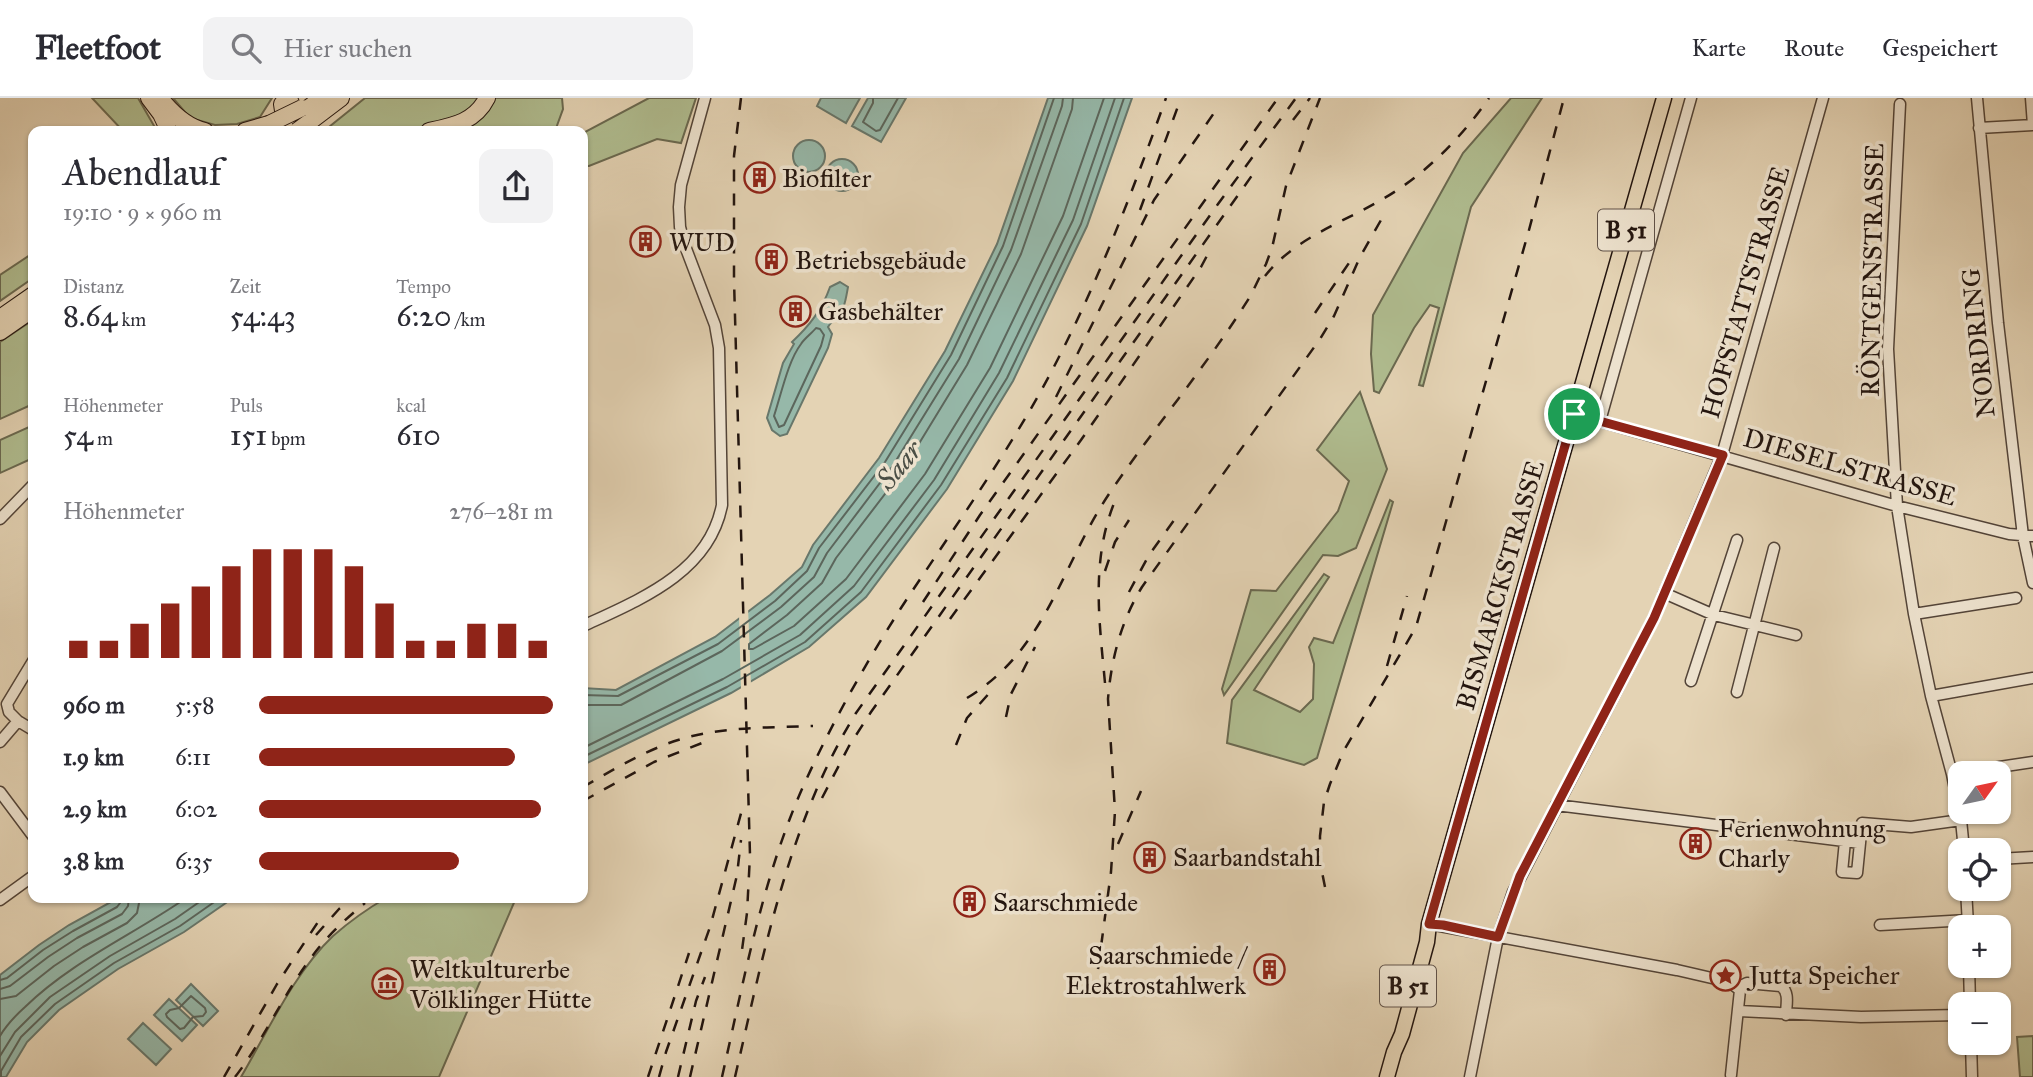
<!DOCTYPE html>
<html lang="de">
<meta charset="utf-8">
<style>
body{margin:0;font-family:"IM FELL Great Primer",serif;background:#f2f2f3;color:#2b2b33;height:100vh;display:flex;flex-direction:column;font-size:26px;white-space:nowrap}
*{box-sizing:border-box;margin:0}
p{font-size:23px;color:#7c7c81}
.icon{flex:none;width:38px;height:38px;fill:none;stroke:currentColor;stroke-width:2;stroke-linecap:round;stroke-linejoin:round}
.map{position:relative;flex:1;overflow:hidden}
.side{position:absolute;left:28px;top:28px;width:560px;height:777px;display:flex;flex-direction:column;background:#fff;border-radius:14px;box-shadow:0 2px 5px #0004}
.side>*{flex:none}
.needle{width:46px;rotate:57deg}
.fabs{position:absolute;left:1948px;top:663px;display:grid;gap:14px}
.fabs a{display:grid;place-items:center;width:63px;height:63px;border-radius:14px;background:#fff;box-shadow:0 2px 5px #0004;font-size:35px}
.pin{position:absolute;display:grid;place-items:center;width:60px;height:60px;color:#fff;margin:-30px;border:4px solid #fff;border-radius:50%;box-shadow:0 2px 7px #0007}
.round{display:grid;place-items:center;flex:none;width:74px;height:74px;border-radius:14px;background:#f2f2f3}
.summary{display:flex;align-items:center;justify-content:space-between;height:119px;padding:0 35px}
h1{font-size:38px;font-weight:600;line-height:52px}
.metrics{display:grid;grid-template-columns:repeat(3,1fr);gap:10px;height:119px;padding:7px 35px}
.metrics div{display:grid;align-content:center}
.metrics b{font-size:30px;font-weight:600}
.metrics small{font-size:19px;font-weight:400}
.metrics p{font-size:19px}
.chart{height:196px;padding:14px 35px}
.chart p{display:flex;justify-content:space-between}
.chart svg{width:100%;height:126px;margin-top:7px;stroke:#8f2418;stroke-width:6}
ul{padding:0 35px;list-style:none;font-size:23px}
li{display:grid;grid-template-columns:112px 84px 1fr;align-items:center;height:52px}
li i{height:18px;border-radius:9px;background:#8f2418}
header{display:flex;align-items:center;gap:42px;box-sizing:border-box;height:98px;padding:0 35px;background:#fff;border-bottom:2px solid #e1e1e2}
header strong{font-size:33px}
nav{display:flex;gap:38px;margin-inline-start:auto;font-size:24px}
.search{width:490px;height:63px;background:#f2f2f3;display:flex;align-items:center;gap:18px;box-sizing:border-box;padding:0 24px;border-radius:14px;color:#7c7c81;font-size:26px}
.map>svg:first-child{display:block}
</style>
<header>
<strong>Fleetfoot</strong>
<div class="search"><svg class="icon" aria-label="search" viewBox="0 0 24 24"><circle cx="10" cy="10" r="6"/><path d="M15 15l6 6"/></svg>Hier suchen</div>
<nav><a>Karte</a><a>Route</a><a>Gespeichert</a></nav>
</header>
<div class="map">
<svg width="2033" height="979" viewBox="0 0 2033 979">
<rect width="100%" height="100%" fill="#e4d3b4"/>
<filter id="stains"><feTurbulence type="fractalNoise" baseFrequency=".00286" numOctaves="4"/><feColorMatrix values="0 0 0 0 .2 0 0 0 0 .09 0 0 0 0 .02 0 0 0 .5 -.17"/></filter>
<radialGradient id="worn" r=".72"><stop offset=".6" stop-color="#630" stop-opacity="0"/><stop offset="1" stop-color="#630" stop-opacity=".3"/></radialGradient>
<!-- green -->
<path fill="#b0bd90" stroke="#6a6950" stroke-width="2" d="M92,0h46l19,33h-34z
M173,0h99l-12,19 -23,7 -22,1 -25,-7z
M365,0h197l1,11 -8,22h-231z
M649,0h47l-15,45 -24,-4 -68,27h-6v-33z
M1511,0h31l-71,109 -48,179 -4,-1 20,-77 -9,-3 -16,23 -35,65 -5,-2 -3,-37 2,-39 90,-162z
M33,155v25l-33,23v-26z
M33,222v84l-33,15v-77z
M1360,294l27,77 -31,79 -18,8 -15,-1 -99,140 -2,-6 29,-99 25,1 62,-80 11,-30 -32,-31z
M29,329l4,8v23l-33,15v-33z
M1390,402l3,2 -76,256 -13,7 -77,-22 5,-43 92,-126 5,3 -75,113 46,22 13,-13 1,-35 -5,-17 5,-9 19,5z
M386,800h130l-77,179h-198c27,-46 53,-104 92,-141 16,-14 34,-27 53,-38z
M2033,938v41h-13l-3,-40z"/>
<!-- water -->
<path fill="#96b8a9" stroke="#68776b" stroke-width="2" d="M821,0h39l-14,25 -29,-17z
M868,0h38l-25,44 -29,-16z
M1048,0h84l-45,128 -74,155 -66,108 -81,108 -57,50 -78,46 -148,72v-77l33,2 99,-53 55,-42 32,-28 11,-22 66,-87 66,-107 52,-107z
M793 58a16 16 0 1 1 32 0a16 16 0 1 1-32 0Z
M826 77a16 16 0 1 1 32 0a16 16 0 1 1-32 0Z
M840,184l8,5c-2,10 -3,23 -12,31 -3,3 -6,5 -8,9l4,7 -4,14 -41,86 -7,2 -8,-6 -5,-12 16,-55 11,-19 -2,-2c17,-16 30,-32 38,-55z
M118,800h115l-49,34 -66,37 -59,41 -32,32 -21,35h-6v-102l39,-30 30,-20z
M191,886l27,27 -15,15 -27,-26z
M169,901l28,26 -15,16 -28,-26z
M143,925l28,26 -15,16 -28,-26z"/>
<!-- pier -->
<path fill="#e4d3b4" d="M748,508l3,79 -10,6 -2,-77z"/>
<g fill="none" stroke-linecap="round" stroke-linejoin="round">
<!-- shore -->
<path stroke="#5c665c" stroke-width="2" d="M873,0v5l-10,19 13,9 4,-1 18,-32
M1073,0l-1,11 -51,145 -54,111 -66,108 -65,85 -14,25 -35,32 -38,29v5h4l41,-23 52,-47 79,-105 65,-106 73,-152 41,-118
M816,230l4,1 4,6 -3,11 -37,79 -5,2 -5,-11c7,-21 14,-55 27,-72 3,-5 11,-11 15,-16z
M583,597l35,1 100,-52 57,-43 32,-30 12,-23 66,-86 66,-107 52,-109 51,-148
M583,607h38l101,-54 59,-44 33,-30 13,-24 65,-86 67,-108 52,-109 51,-144 1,-8
M583,650l140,-69 77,-44 54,-49 80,-106 65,-107 74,-153 42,-122
M583,659l144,-70 78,-45 56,-50 80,-107 66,-107 74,-154 43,-126
M0,882l7,-2 36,-28 30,-19 44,-24 3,-4 1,-5
M0,891l10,-3 38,-29 29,-19 45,-24 6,-8 1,-8
M191,898l14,12 1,4 -3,4 -10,1 -9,11 -4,1 -13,-12 -1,-3 4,-4 9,-2z
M0,901l16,-3 38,-30 29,-19 44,-24 10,-10 3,-15
M0,938c7,-12 15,-20 25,-29 47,-46 108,-72 161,-109
M0,958l15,-24 35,-35 60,-41 65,-37 30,-21
M1,979v-6l20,-34 34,-33 59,-41 66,-37 40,-28"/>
<defs>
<path id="minor" d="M1977,0l21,225 25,213 10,47
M1900,6l-12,245 9,157 17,108 17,82 21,78 9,46 3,30
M1979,30l54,-3 -2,-27
M1574,316l323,92 112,28 24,2
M1600,323l91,-323
M0,421l33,-34
M1664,495l50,22 82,20
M1914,516l102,-16
M583,528c56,-26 126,-53 139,-121l-3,-157 -4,-23 -30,-79 -5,-19 -1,-20 2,-22 24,-87
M1691,583l46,-141
M1737,594l37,-144
M1931,598l102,-18
M18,623l15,9
M0,644l18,-21 -9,-9 -2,-8 26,-43
M1952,676l81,-12
M0,694l33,44
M1556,707l304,38 2,-20 49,4 50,-7
M1845,743l-3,31 15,1 3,-30
M1998,761l35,-2
M1966,791l2,36
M0,802l33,-24
M1429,826l248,46 52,12 11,8
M1880,827l88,-5
M1969,868l1,38
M1739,913l122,6 99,-2
M1971,945l1,34
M1731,977l9,-85 3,-5 4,-2 34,3c9,7 5,19 5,29
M1470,979l28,-140 15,-45 141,-274 68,-163 101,-357"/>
<path id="major" d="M1387,979l7,-25 8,-18 25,-92 2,-18 235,-826"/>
<path id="highway" d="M149,0l12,16 8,17
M160,0c12,15 26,29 45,33
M289,0l9,24
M282,6l4,27
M304,13l18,-13
M308,25l33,-25
M245,33l24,-7
M429,33c24,-5 46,-9 58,-33
M0,220l33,-23
M0,234l33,-23"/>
</defs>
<!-- minor casing -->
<use href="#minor" stroke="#534438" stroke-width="13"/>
<!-- major casing -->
<use href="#major" stroke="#23150f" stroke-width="17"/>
<!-- highway casing -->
<use href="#highway" stroke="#23150f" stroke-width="18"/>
<!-- minor -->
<use href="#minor" stroke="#ede2ce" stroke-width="10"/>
<!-- major -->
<use href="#major" stroke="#e4d3b4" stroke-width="14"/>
<!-- highway -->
<use href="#highway" stroke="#e4d3b4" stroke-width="16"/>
<!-- rail -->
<path stroke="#23150f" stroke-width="2.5" stroke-dasharray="12 12" stroke-linecap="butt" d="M741,0l-7,58v124l16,575 -3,58 -5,37
M1293,22l17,-22
M1140,112l41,-112
M1265,178c30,-38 75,-52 116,-76 43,-24 80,-62 108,-102
M1315,215l36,-53
M1056,299l98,-197 60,-87
M1105,473l10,-29 14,-22
M1129,494l20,-37 28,-39
M923,504l57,-87 298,-417
M950,521l131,-179 120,-173 9,-17
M1387,568l20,-70
M1105,585c-6,-65 -15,-128 13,-189
M967,600c81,-49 94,-134 144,-207 45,-66 98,-128 140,-196l15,-31 6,-16 14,-62 34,-88
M1006,619l5,-23 24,-47
M956,647l11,-27 26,-29
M583,689c26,-15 53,-31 81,-42 47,-19 99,-17 149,-19
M822,700l27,-52 22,-34 382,-538
M583,703l71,-39 48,-19
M1118,746l23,-53
M1325,789l-5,-25v-26l4,-34 6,-18 13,-32 73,-125 113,-397 35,-132
M316,837l23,-26 14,-11
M1098,871l13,-97 4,-61 -7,-112c3,-39 13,-78 34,-112l178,-248 14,-23 26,-59 25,-44
M224,979l53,-93 41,-62
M235,979c28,-36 46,-78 73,-115 16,-23 35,-41 57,-59
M648,979l41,-124
M659,979l7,-25 44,-125 33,-121
M678,979l18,-76 9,-24
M690,979l47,-202 4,-35
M722,979c22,-97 40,-197 80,-288 28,-63 62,-123 99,-181 46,-70 95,-138 136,-210 54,-96 92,-197 129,-300
M735,979c29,-125 53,-253 121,-364l362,-509 78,-106"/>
<defs>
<path id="highway-bridge" d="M269,26l33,-16
M297,33l11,-8"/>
</defs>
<!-- highway-bridge casing -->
<use href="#highway-bridge" stroke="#23150f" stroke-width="18" stroke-linecap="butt"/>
<!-- highway-bridge -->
<use href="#highway-bridge" stroke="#e4d3b4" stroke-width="16"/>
</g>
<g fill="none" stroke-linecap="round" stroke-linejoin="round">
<defs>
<path id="route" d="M1574,316l149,41 -69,163 -134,258 -22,61 -55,-12 -14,-1z"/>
</defs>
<!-- route casing -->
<use href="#route" stroke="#fff" stroke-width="14"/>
<!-- route -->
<use href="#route" stroke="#8f2418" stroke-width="9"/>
</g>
<!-- icons -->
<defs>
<symbol id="building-ring" viewBox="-11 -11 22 22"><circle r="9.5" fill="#ede2ce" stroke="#8f2418" stroke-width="1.5"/><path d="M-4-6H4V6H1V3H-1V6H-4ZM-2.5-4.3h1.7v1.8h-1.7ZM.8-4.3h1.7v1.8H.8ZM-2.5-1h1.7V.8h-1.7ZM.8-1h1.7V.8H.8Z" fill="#8f2418"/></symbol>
<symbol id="sight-ring" viewBox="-11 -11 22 22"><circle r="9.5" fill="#ede2ce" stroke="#8f2418" stroke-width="1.5"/><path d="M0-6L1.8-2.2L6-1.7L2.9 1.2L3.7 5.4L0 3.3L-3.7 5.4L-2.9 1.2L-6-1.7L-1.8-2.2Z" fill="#8f2418"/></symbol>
<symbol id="museum-ring" viewBox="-11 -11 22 22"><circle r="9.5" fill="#ede2ce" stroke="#8f2418" stroke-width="1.5"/><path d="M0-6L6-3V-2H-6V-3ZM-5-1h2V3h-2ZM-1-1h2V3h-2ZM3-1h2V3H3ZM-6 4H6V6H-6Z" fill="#8f2418"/></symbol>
</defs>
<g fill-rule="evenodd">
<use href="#building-ring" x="742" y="62" width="35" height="35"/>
<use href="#building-ring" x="628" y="126" width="35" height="35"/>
<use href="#building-ring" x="754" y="144" width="35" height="35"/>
<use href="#building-ring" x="778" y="196" width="35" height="35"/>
<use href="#building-ring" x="1678" y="728" width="35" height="35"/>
<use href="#building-ring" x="1132" y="742" width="35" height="35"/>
<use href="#building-ring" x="952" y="786" width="35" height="35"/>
<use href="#building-ring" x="1252" y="854" width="35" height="35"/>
<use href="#sight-ring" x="1708" y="860" width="35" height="35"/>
<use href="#museum-ring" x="370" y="868" width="35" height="35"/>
</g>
<g text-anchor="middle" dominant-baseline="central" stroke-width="7" stroke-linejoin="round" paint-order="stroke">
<!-- shield labels -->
<g fill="#ede2ce" stroke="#605248" stroke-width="2">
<rect x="1598" y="111.5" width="56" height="41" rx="5"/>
<rect x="1380" y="867.5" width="56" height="41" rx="5"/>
</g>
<g font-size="24" font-weight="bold" fill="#23150f">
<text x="1626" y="132">B 51</text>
<text x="1408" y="888">B 51</text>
</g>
<!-- poi labels -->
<g font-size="26" fill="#23150f" stroke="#ede2ce" text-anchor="start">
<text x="782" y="80">Biofilter</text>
<text x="669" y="144">WUD</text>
<text x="795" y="162">Betriebsgebäude</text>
<text x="818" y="213">Gasbehälter</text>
<text x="1718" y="730">Ferienwohnung<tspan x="1718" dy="30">Charly</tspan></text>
<text x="1173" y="759">Saarbandstahl</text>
<text x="993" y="804">Saarschmiede</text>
<text x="1246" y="857" text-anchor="end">Saarschmiede /<tspan x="1246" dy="30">Elektrostahlwerk</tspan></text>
<text x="410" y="871">Weltkulturerbe<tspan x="410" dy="30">Völklinger Hütte</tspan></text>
<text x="1749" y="877">Jutta Speicher</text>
</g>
<!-- street labels -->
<g font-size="26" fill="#23150f" stroke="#ede2ce">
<text transform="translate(1872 172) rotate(-89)">RÖNTGENSTRASSE</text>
<text transform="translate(1745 194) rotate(-74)">HOFSTATTSTRASSE</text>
<text transform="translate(1978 245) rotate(-96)">NORDRING</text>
<text transform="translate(1850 369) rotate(16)">DIESELSTRASSE</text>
<text transform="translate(1500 487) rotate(-74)">BISMARCKSTRASSE</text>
</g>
<!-- water labels -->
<g font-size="28" font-style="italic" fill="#4b4e45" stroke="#ede2ce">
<text transform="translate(899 367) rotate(-50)">Saar</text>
</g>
</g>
<rect width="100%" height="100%" filter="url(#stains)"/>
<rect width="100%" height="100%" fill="url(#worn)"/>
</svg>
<div class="fabs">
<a><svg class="needle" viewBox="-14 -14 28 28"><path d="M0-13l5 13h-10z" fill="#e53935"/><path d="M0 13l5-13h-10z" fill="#7c7c81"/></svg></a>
<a><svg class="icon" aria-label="locate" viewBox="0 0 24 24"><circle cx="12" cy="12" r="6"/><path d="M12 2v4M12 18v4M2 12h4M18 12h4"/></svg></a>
<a>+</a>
<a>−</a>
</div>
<div class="pin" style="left:1574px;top:316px;background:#1e9e55"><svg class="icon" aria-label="arrive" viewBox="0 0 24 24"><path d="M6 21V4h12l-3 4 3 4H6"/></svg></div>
<section class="side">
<div class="summary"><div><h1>Abendlauf</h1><p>19:10 · 9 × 960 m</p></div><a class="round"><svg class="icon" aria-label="share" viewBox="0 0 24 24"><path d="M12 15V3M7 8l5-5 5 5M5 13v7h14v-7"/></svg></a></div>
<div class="metrics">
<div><p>Distanz</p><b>8.64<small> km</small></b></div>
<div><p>Zeit</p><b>54:43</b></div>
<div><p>Tempo</p><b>6:20<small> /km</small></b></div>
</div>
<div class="metrics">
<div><p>Höhenmeter</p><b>54<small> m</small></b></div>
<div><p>Puls</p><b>151<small> bpm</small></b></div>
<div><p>kcal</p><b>610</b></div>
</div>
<div class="chart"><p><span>Höhenmeter</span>276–281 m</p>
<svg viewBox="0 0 160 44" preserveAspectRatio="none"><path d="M5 44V38M15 44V38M25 44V32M35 44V25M45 44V19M55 44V12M65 44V6M75 44V6M85 44V6M95 44V12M105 44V25M115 44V38M125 44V38M135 44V32M145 44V32M155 44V38"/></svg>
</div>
<ul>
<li><b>960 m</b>5:58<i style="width:100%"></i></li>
<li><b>1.9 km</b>6:11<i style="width:87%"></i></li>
<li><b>2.9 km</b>6:02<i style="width:96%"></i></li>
<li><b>3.8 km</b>6:35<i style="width:68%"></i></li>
</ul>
</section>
</div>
